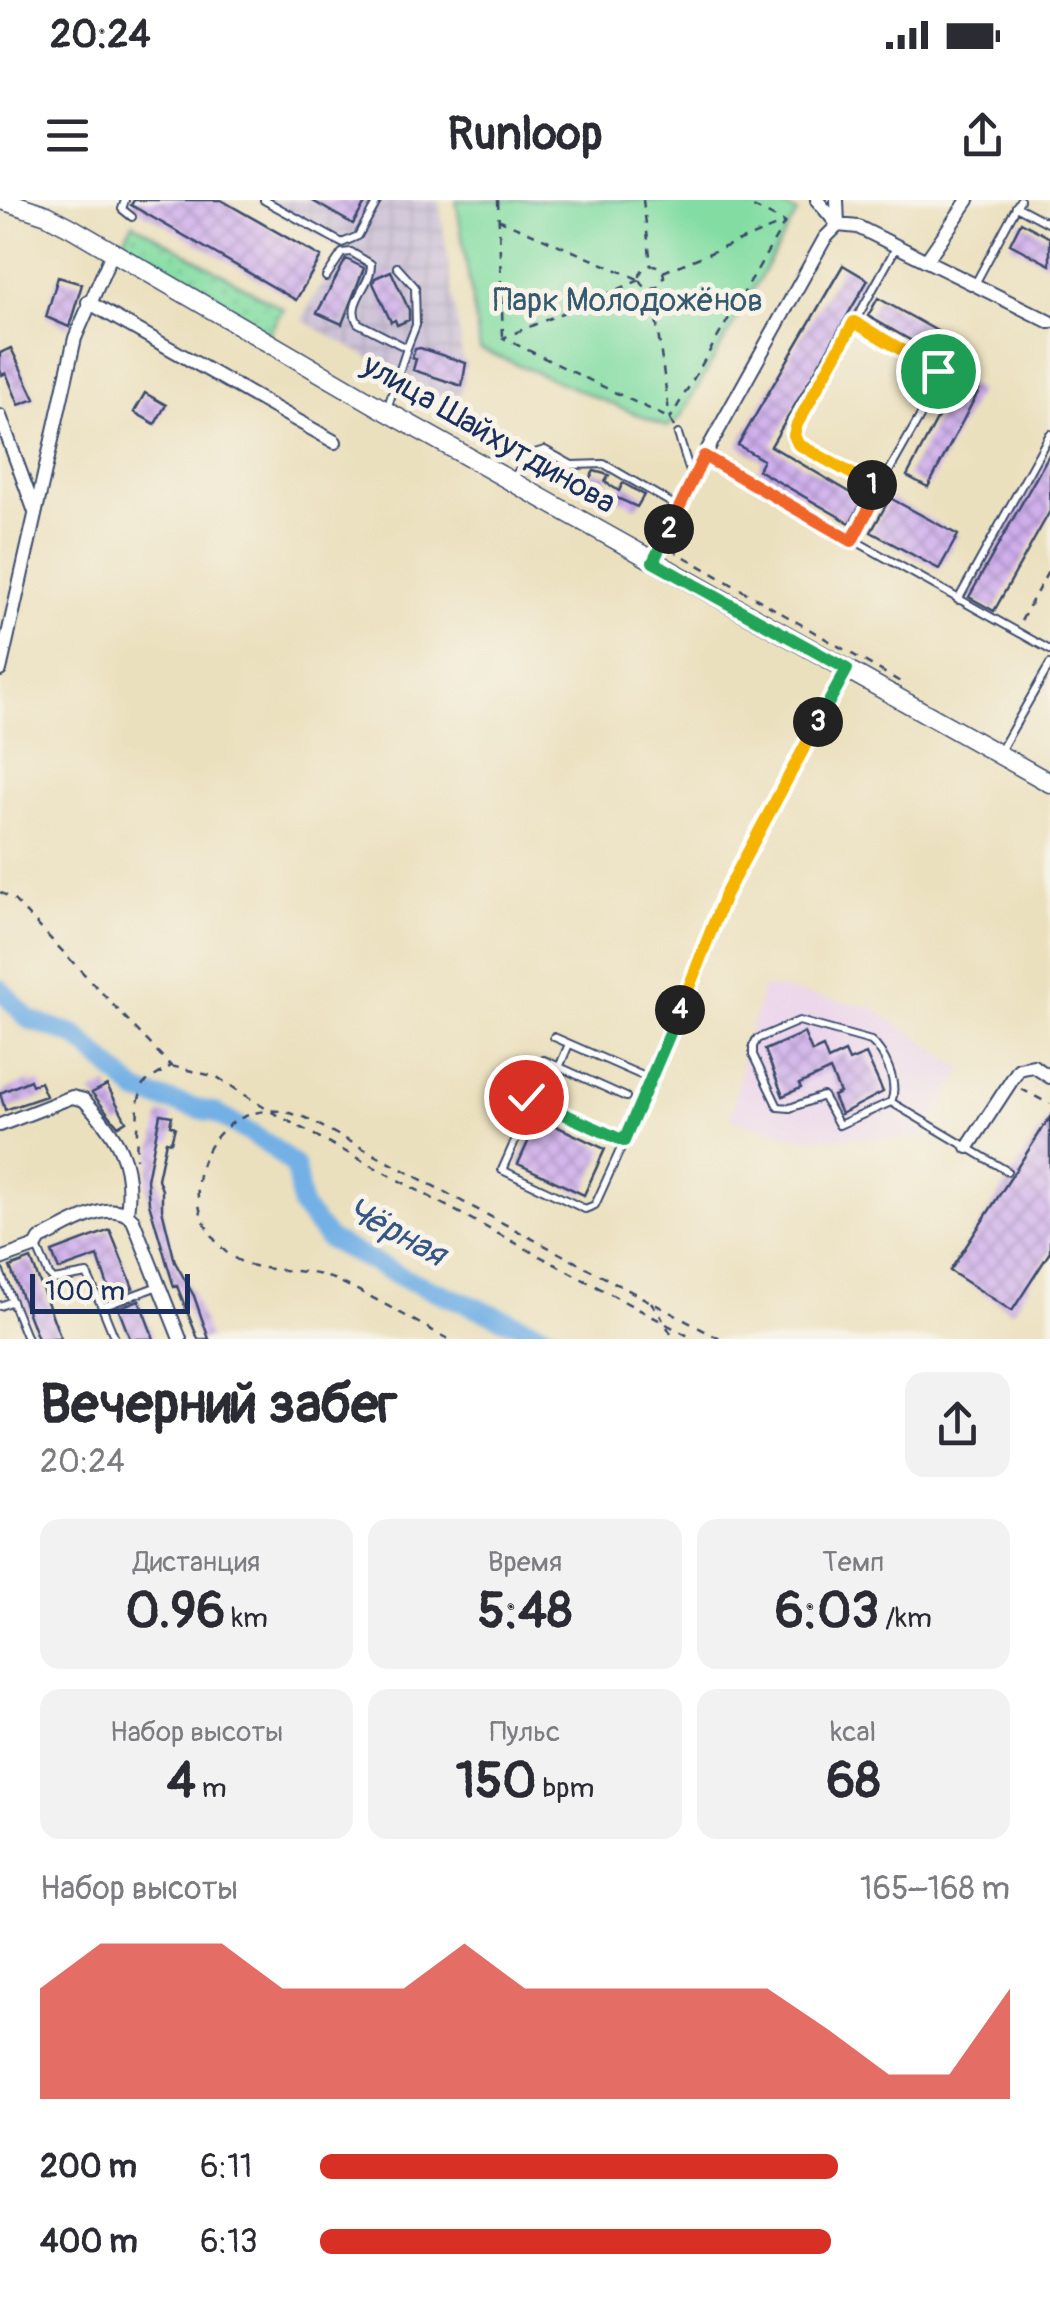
<!DOCTYPE html>
<html lang="ru">
<meta charset="utf-8">
<style>
body{margin:0;font-family:Pangolin,sans-serif;background:#f2f2f3;color:#2b2b33;height:100vh;display:flex;flex-direction:column;font-size:38px;white-space:nowrap}
*{box-sizing:border-box;margin:0}
p{font-size:32px;color:#7c7c81}
.icon{flex:none;width:55px;height:55px;fill:none;stroke:currentColor;stroke-width:2;stroke-linecap:round;stroke-linejoin:round}
.map{position:relative;height:1139px;overflow:hidden}
.sheet{display:flex;flex-direction:column;background:#fff;flex:1}
.sheet>*{flex:none}
.scale{position:absolute;left:30px;bottom:25px;width:160px;box-sizing:border-box;padding-left:10px;border:5px solid #1b2f5e;border-top:0;font-size:28px;line-height:35px;white-space:nowrap;color:#1b2f5e;-webkit-text-stroke:8px #f7f3e8;paint-order:stroke}
.pin{position:absolute;display:grid;place-items:center;width:85px;height:85px;color:#fff;margin:-42px;border:5px solid #fff;border-radius:50%;box-shadow:0 2px 10px #0007}
.km{position:absolute;width:50px;height:50px;margin:-25px;border-radius:50%;background:#222;color:#fff;font-size:28px;line-height:50px;text-align:center}
.round{display:grid;place-items:center;flex:none;width:105px;height:105px;border-radius:20px;background:#f2f2f3}
.head{display:flex;align-items:center;justify-content:space-between;height:170px;padding:0 40px}
h1{font-size:55px;font-weight:700;line-height:75px}
.stats{display:grid;grid-template-columns:repeat(3,1fr);gap:15px;height:170px;padding:10px 40px}
.stats div{display:grid;align-content:center;border-radius:20px;background:#f2f2f3;text-align:center}
.stats b{font-size:50px;font-weight:700}
.stats small{font-size:28px;font-weight:400}
.stats p{font-size:28px}
.chart{height:280px;padding:20px 40px}
.chart p{display:flex;justify-content:space-between}
.chart svg{width:100%;height:180px;margin-top:10px;fill:#d93025;opacity:.7}
ul{padding:0 40px;list-style:none;font-size:32px}
li{display:grid;grid-template-columns:160px 120px 1fr;align-items:center;height:75px}
li i{height:25px;border-radius:12px;background:#d93025}
.status{display:flex;justify-content:space-between;align-items:center;height:70px;padding:0 50px;background:#fff;direction:ltr}
.status svg{height:28px;fill:currentColor}
header{display:flex;justify-content:space-between;align-items:center;height:130px;padding:0 40px;background:#fff;font-size:45px;font-weight:700}
.map>svg:first-child{display:block}
</style>
<div class="status"><b>20:24</b><svg viewBox="0 0 49 12"><path d="M0 12V9h3v3zM5 12V6h3v6zM10 12V3h3v9zM15 12V0h3v12zM26 1h20v11H26zM47 4h2v5h-2z"/></svg></div>
<header><svg class="icon" aria-label="menu" viewBox="0 0 24 24"><path d="M4 6h16M4 12h16M4 18h16"/></svg>Runloop<svg class="icon" aria-label="share" viewBox="0 0 24 24"><path d="M12 15V3M7 8l5-5 5 5M5 13v7h14v-7"/></svg></header>
<div class="map">
<svg width="1050" height="1139" viewBox="0 0 1050 1139">
<defs>
<pattern id="industrial-grid" width="8" height="8" patternUnits="userSpaceOnUse" patternTransform="scale(2.5)"><rect width="8" height="8" fill="#cabfd6"/><path d="M0 4h8M4 0v8" fill="none" stroke="#ada4ba"/></pattern>
<pattern id="grass-dots" width="8" height="8" patternUnits="userSpaceOnUse" patternTransform="scale(2.5)"><rect width="8" height="8" fill="#83dda3"/><path d="M2 2h.1M6 6h.1" fill="none" stroke="#71be8f" stroke-width="1.8" stroke-linecap="round"/></pattern>
<pattern id="building-cross-hatch" width="8" height="8" patternUnits="userSpaceOnUse" patternTransform="scale(2.5)"><rect width="8" height="8" fill="#d0afed"/><path d="M0 0l8 8M0 8l8-8" fill="none" stroke="#a88fc3"/></pattern>
</defs>
<rect width="100%" height="100%" fill="#f7f3e8"/>
<filter id="ink" filterUnits="userSpaceOnUse"><feTurbulence type="fractalNoise" baseFrequency=".01" numOctaves="2"/><feDisplacementMap in="SourceGraphic" scale="20" xChannelSelector="R" yChannelSelector="G"/><feConvolveMatrix kernelMatrix="1 2 1 2 8 2 1 2 1" color-interpolation-filters="sRGB"/></filter>
<filter id="wash" filterUnits="userSpaceOnUse"><feTurbulence type="fractalNoise" baseFrequency=".0048" numOctaves="4" result="noise"/><feDisplacementMap in="SourceGraphic" scale="40" xChannelSelector="R" yChannelSelector="G"/><feGaussianBlur stdDeviation="2.25" result="paint"/><feColorMatrix in="noise" values="0 0 0 0 0 0 0 0 0 0 0 0 0 0 0 0 0 1.4 0 .05"/><feComposite in="paint" operator="in"/></filter>
<g filter="url(#wash)">
<rect width="100%" height="100%" fill="#ebe0be"/>
<!-- built -->
<path fill="#ead1ec" d="M764,786l110,22 89,61 -41,70 -126,-2 -65,-18 15,-76z"/>
<!-- industrial -->
<path fill="url(#industrial-grid)" d="M256,0h183l24,163 -1,25 -7,18 -153,-86 39,-72z"/>
<!-- grass -->
<path fill="url(#grass-dots)" stroke="#4f8680" stroke-width="2.5" d="M133,23l150,86 -15,26 -150,-86z"/>
<!-- park -->
<path fill="#83dda3" stroke="#4f8680" stroke-width="2.5" d="M456,0h317l24,13 -117,205 -13,9 -187,-78z"/>
<g fill="none" stroke-linecap="round" stroke-linejoin="round">
<!-- river -->
<path stroke="#73b0e5" stroke-width="20" d="M0,789l28,30 48,17 62,57 78,20 52,31 27,22 7,41 26,32 78,40 148,60"/>
</g>
<g id="blocks">
<!-- building -->
<path fill="url(#building-cross-hatch)" d="M134,0h87l100,57 -25,43 -165,-95z
M311,0h56l-14,24z
M1021,22l29,16v27l-40,-21z
M346,59l18,9 -22,56 -25,-11z
M843,65l25,15 -97,166 92,54 -13,23 -92,-53 5,-10 -25,-15z
M391,71l18,39v10l-12,5 -2,-5 -4,2 -18,-39 2,-5z
M58,77l24,7 -13,43 -23,-10z
M878,98l86,48 -10,19 -86,-49z
M11,148l24,51 -16,6 -13,-32 -4,2 -2,-5v-17z
M420,148l46,15 -4,23 -49,-16 3,-11 -4,-1 3,-9z
M958,180l21,10 -51,97 -21,-11z
M145,193l21,12 -11,19 -21,-12z
M1050,253v58l-56,100 -25,-14z
M594,271l15,4 -4,7 14,9 4,-8 21,12 -7,12 -51,-23z
M890,298l68,37 -19,34 -68,-37z
M804,833l8,19 11,-5 5,13 17,-8 4,9 17,-7 17,38 -42,22 -8,-18 7,-3 -10,-23 -31,14 2,4 -18,8 -18,-46z
M30,880l2,5 8,-3 6,14 -41,14 -5,-17z
M107,885l19,36 -8,5 -26,-33z
M160,914l12,2 -2,9 5,2 -4,15 -5,-1 -8,38 4,11v19l13,53 19,34 15,43h-11l-21,-53 -3,1 -25,-84 -2,-23z
M1050,917v135l-38,59 -62,-40z
M539,918l66,31 -21,46 -66,-31z
M110,1030l23,58 -22,8 -13,-40 -39,14 -7,-18z
M31,1059l30,80h-23l-28,-72z
M139,1100l15,39h-24l-12,-31z"/>
</g>
</g>
<g filter="url(#ink)">
<use href="#blocks" fill-opacity="0" stroke="#3a4a6c" stroke-width="2.5"/>
<g fill="none" stroke-linecap="round" stroke-linejoin="round">
<defs>
<path id="lane" d="M125,0l-3,9 10,8
M264,0l78,43 16,-7 20,-36
M1016,6l34,18
M397,67l18,20 1,38 -9,23
M326,77l16,-24 9,-1 20,12c1,21 -26,39 -13,59l49,25 -20,61
M975,84l45,-84
M854,122l82,46 4,6 -1,9 -60,106
M678,234l14,44
M704,256l346,194
M512,281l16,-26 17,-5 27,15 32,-1 74,43
M852,341l27,-52 -81,-46 -3,-14 102,-183
M958,400l92,-166
M999,553l51,-89
M554,837l98,43
M544,860l82,37
M552,884l17,-40
M891,902c8,-18 -6,-49 -20,-61l-72,-20 -42,18 -4,7v9l25,52 12,1 33,-12 16,29 52,-23 116,69
M624,941l-91,-41 -31,70 83,39 10,-4 57,-125 73,-185 120,-222
M37,1047l12,28 5,5 33,-6 15,33
M0,1072l27,67
M0,1106l12,-5
M115,1139l-13,-32 56,-21"/>
<path id="street" d="M817,0l21,25
M837,0l1,25
M926,61l42,-61
M88,102l247,140
M0,216l35,96
M653,362l51,-106 121,-218 13,-13 20,2 192,95
M0,470l75,-332 38,-87
M0,925l72,-28 12,3c34,36 50,63 43,113
M968,947l51,-78 14,-3 17,11
M0,1059l36,-13 4,-7c25,-10 71,-45 93,-19l47,119"/>
<path id="secondary" d="M2,0l45,15 23,12 316,184 664,372"/>
</defs>
<!-- lane casing -->
<use href="#lane" stroke="#3a4a6c" stroke-width="10"/>
<!-- street casing -->
<use href="#street" stroke="#3a4a6c" stroke-width="16"/>
<!-- secondary casing -->
<use href="#secondary" stroke="#3a4a6c" stroke-width="21"/>
<!-- path -->
<path stroke="#3a4a6c" stroke-width="2.5" stroke-dasharray="8 8" stroke-linecap="butt" d="M498,0l5,137
M643,0l8,64
M739,0l45,22
M498,19l140,60
M640 77a12 12 0 1 1 24 0a12 12 0 1 1-24 0Z
M663,72l121,-49
M640,80l-137,58 167,81 4,8
M652,89l18,130 115,-197
M671,349l231,134
M1021,421l29,-53
M0,692l14,8 157,166 -28,18 -5,19 -2,56
M171,866l46,11 51,33 426,229
M1021,889l29,15
M651,1102l12,18
M667,1127l7,12
M448,1139c-38,-20 -75,-43 -115,-60 -46,-18 -91,5 -123,-46 -30,-48 -3,-116 56,-122 13,-2 26,3 38,6l416,222"/>
<!-- lane -->
<use href="#lane" stroke="#fff" stroke-width="6"/>
<!-- street -->
<use href="#street" stroke="#fff" stroke-width="12"/>
<!-- secondary -->
<use href="#secondary" stroke="#fff" stroke-width="18"/>
</g>
</g>
<g fill="none" stroke-linecap="round" stroke-linejoin="round" filter="url(#ink)">
<defs>
<path id="split-1" d="M872,285l-74,-41 -4,-9 3,-11 57,-102 84,49"/>
<path id="split-2" d="M669,329l35,-73 148,85 27,-52 -7,-4"/>
<path id="split-3" d="M669,329l-16,33 194,107 -29,53"/>
<path id="split-4" d="M680,810l45,-115 93,-173"/>
<path id="split-5" d="M526,897l98,44 56,-131"/>
</defs>
<!-- split-1 casing -->
<use href="#split-1" stroke="#fff" stroke-width="20"/>
<!-- split-2 casing -->
<use href="#split-2" stroke="#fff" stroke-width="20"/>
<!-- split-3 casing -->
<use href="#split-3" stroke="#fff" stroke-width="20"/>
<!-- split-4 casing -->
<use href="#split-4" stroke="#fff" stroke-width="20"/>
<!-- split-5 casing -->
<use href="#split-5" stroke="#fff" stroke-width="20"/>
<!-- split-1 -->
<use href="#split-1" stroke="#f5b400" stroke-width="12"/>
<!-- split-2 -->
<use href="#split-2" stroke="#f0652b" stroke-width="12"/>
<!-- split-3 -->
<use href="#split-3" stroke="#22a559" stroke-width="12"/>
<!-- split-4 -->
<use href="#split-4" stroke="#f5b400" stroke-width="12"/>
<!-- split-5 -->
<use href="#split-5" stroke="#22a559" stroke-width="12"/>
</g>
<g text-anchor="middle" dominant-baseline="central" stroke-width="10" stroke-linejoin="round" paint-order="stroke">
<!-- park labels -->
<g font-size="32" fill="#355a6f" stroke="#f7f3e8">
<text x="628" y="101">Парк Молодожёнов</text>
</g>
<!-- street labels -->
<g font-size="32" fill="#1b2f5e" stroke="#f7f3e8">
<text transform="translate(489 234) rotate(30)">улица Шайхутдинова</text>
</g>
<!-- water labels -->
<g font-size="35" font-style="italic" fill="#355686" stroke="#f7f3e8">
<text transform="translate(396 1032) rotate(28)">Чёрная</text>
</g>
</g>
</svg>
<div class="scale">100 m</div>
<div class="pin" style="left:938px;top:171px;background:#1e9e55"><svg class="icon" aria-label="arrive" viewBox="0 0 24 24"><path d="M6 21V4h12l-3 4 3 4H6"/></svg></div>
<div class="pin" style="left:526px;top:897px;background:#d93025"><svg class="icon" aria-label="check" viewBox="0 0 24 24"><path d="M5 12l5 5 9-10"/></svg></div>
<b class="km" style="left:872px;top:285px">1</b>
<b class="km" style="left:669px;top:329px">2</b>
<b class="km" style="left:818px;top:522px">3</b>
<b class="km" style="left:680px;top:810px">4</b>
</div>
<section class="sheet">
<div class="head"><div><h1>Вечерний забег</h1><p>20:24</p></div><a class="round"><svg class="icon" aria-label="share" viewBox="0 0 24 24"><path d="M12 15V3M7 8l5-5 5 5M5 13v7h14v-7"/></svg></a></div>
<div class="stats">
<div><p>Дистанция</p><b>0.96<small> km</small></b></div>
<div><p>Время</p><b>5:48</b></div>
<div><p>Темп</p><b>6:03<small> /km</small></b></div>
</div>
<div class="stats">
<div><p>Набор высоты</p><b>4<small> m</small></b></div>
<div><p>Пульс</p><b>150<small> bpm</small></b></div>
<div><p>kcal</p><b>68</b></div>
</div>
<div class="chart"><p><span>Набор высоты</span>165–168 m</p>
<svg viewBox="0 0 160 44" preserveAspectRatio="none"><path d="M0 44V17L10 6L20 6L30 6L40 17L50 17L60 17L70 6L80 17L90 17L100 17L110 17L120 17L130 27L140 38L150 38L160 17V44z"/></svg>
</div>
<ul>
<li><b>200 m</b>6:11<i style="width:75%"></i></li>
<li><b>400 m</b>6:13<i style="width:74%"></i></li>
</ul>
</section>
